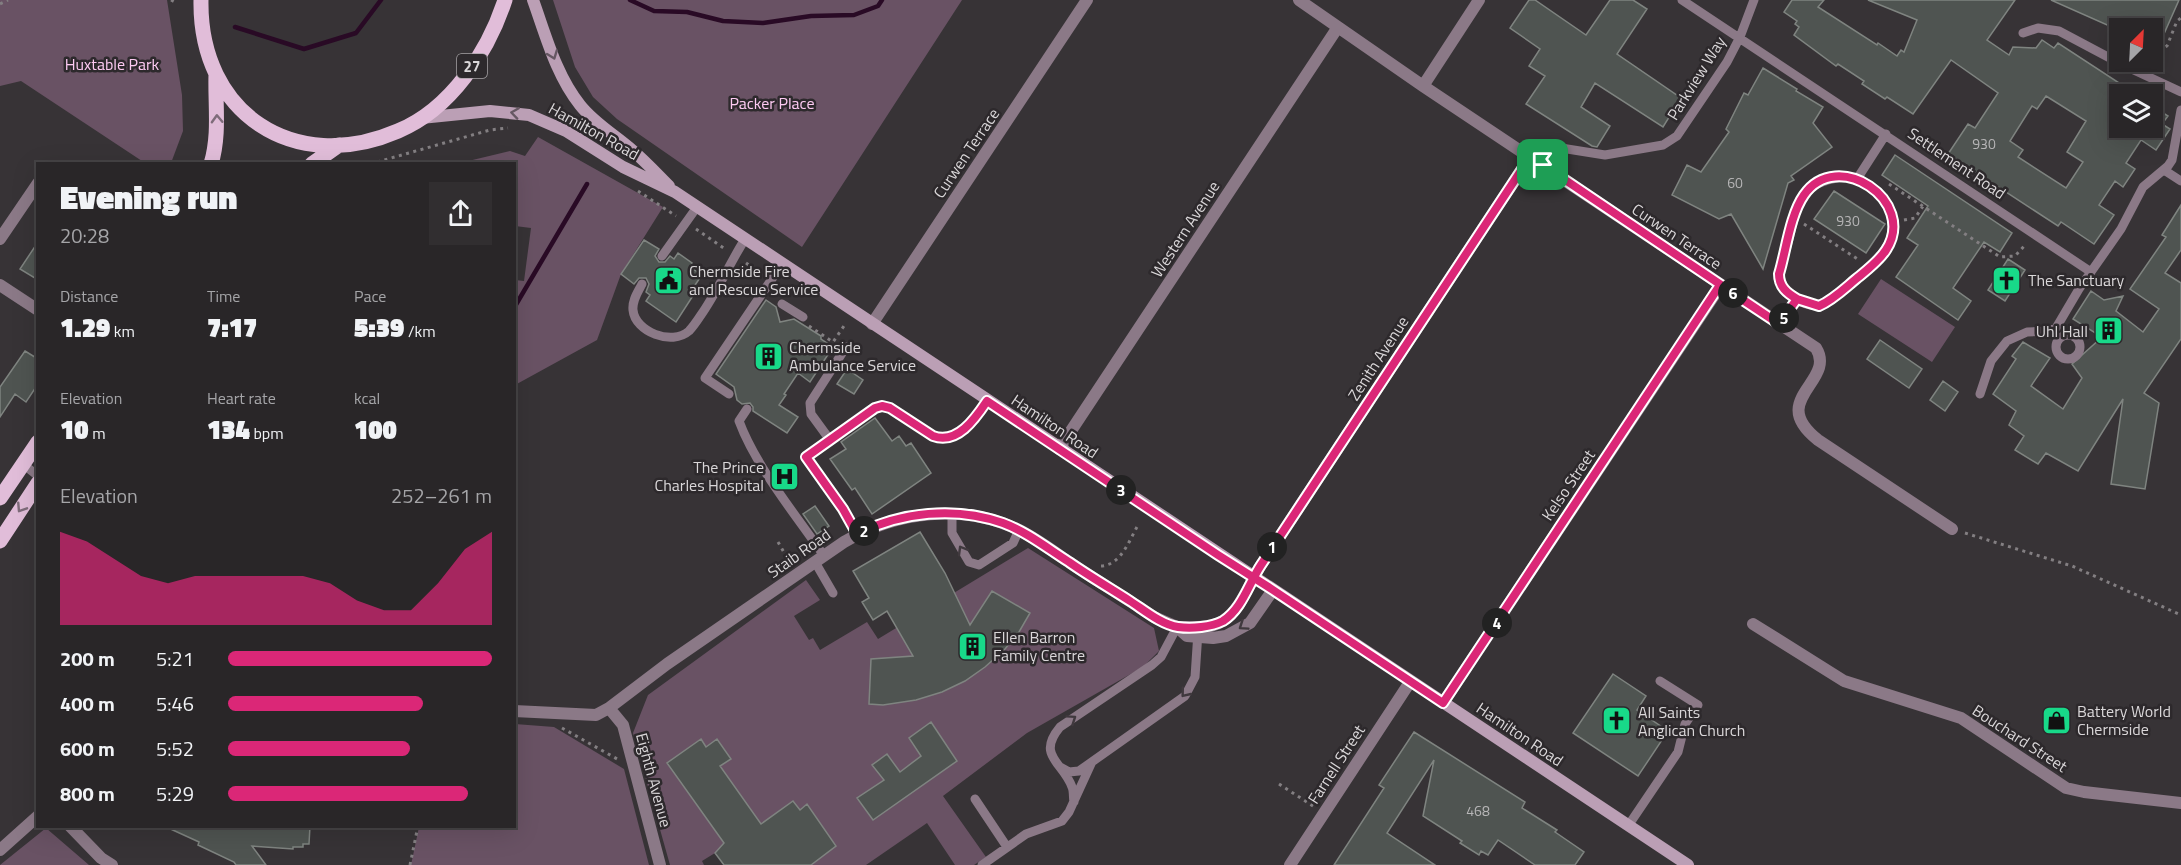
<!DOCTYPE html>
<meta charset="utf-8">
<style>
body{margin:0;font-family:"Titillium Web",sans-serif;background:#312e30;color:#f1f3f6;height:100vh;display:flex;flex-direction:column;font-size:22px;white-space:nowrap}
*{box-sizing:border-box;margin:0}
p{font-size:20px;color:#a5a5a8}
.icon{flex:none;width:33px;height:33px;fill:none;stroke:currentColor;stroke-width:2;stroke-linecap:round;stroke-linejoin:round}
.map{position:relative;flex:1;overflow:hidden}
.panel{position:absolute;left:36px;top:162px;width:480px;height:666px;display:flex;flex-direction:column;background:#292628;border-radius:0px;box-shadow:0 6px 24px #0002,0 0 0 2px #454345}
.panel>*{flex:none}
.needle{width:39px;rotate:24deg}
.controls{position:absolute;left:2109px;top:18px;display:grid;gap:12px}
.controls a{display:grid;place-items:center;width:54px;height:54px;border-radius:0px;background:#292628;box-shadow:0 6px 24px #0002,0 0 0 2px #454345;font-size:30px}
.pin{position:absolute;display:grid;place-items:center;width:51px;height:51px;color:#fff;margin:-26px;border-radius:12px;box-shadow:0 3px 9px #0006}
.km{position:absolute;width:30px;height:30px;margin:-15px;border-radius:50%;background:#222;color:#fff;font-size:16px;line-height:30px;text-align:center}
.round{display:grid;place-items:center;flex:none;width:63px;height:63px;border-radius:0px;background:#312e30}
.overview{display:flex;align-items:center;justify-content:space-between;height:102px;padding:0 24px}
h1{font-size:33px;font-weight:800;line-height:45px}
.metrics{display:grid;grid-template-columns:repeat(3,1fr);gap:9px;height:102px;padding:6px 24px}
.metrics div{display:grid;align-content:center}
.metrics b{font-size:26px;font-weight:800}
.metrics small{font-size:16px;font-weight:400}
.metrics p{font-size:16px}
.chart{height:168px;padding:12px 24px}
.chart p{display:flex;justify-content:space-between}
.chart svg{width:100%;height:108px;margin-top:6px;fill:#db2777;opacity:.7}
ul{padding:0 24px;list-style:none;font-size:20px}
li{display:grid;grid-template-columns:96px 72px 1fr;align-items:center;height:45px}
li i{height:15px;border-radius:8px;background:#db2777}
.map>svg:first-child{display:block}
</style>
<div class="map">
<svg width="2181" height="865" viewBox="0 0 2181 865">
<rect width="100%" height="100%" fill="#373336"/>
<!-- green -->
<path fill="#695264" d="M0,0h167l15,95 1,36 -12,32h-26l-124,-82 -21,5z
M553,0h409l-160,247 -185,-128 -24,-22 -18,-30z
M538,137l125,70 -42,67 -24,66 -82,45 -1,-60 2,-3 -2,-2 1,-40 9,1 7,-53 -16,-2 -1,-62 -54,-1 50,-12 15,5z
M1881,279l74,48 -23,35 -74,-48z
M1028,548l126,80 5,23 -16,16 -116,66 -84,63 43,61 -12,8h-19l-28,-42 -61,42h-142l-9,-12 -13,8 2,4h-34l-37,-132 15,-38 158,-115 14,20 -26,16 15,24 4,-2 7,12 47,-28 11,17z
M515,724l39,3 70,42 25,96h-238l8,-38 95,-1z
M46,828l43,37h-89z"/>
<g fill="none" stroke-linecap="round" stroke-linejoin="round">
<!-- stream -->
<path stroke="#290a25" stroke-width="4.5" d="M630,0l24,11 33,1 36,9 40,2 48,-7 43,-1 24,-9 4,-6
M235,27l69,22 52,-16 25,-33
M514,308l73,-124"/>
</g>
<!-- building -->
<path fill="#4f5451" stroke="#7f8480" stroke-width="1.5" fill-rule="evenodd" d="M1529,0h6l51,35 24,-35h23l14,9 -30,45 64,44 -18,29 -68,-44 -14,24 29,19 -13,21 -5,-1 -66,-42 19,-28 -16,-10 11,-17 -30,-21z
M1792,0h32l-6,7 59,38 1,-2 19,13 4,-6 3,2 13,-32 -49,-20h147l-28,40 22,15 4,-8 23,1 6,-8 12,8 4,-5 78,51h-16v34h32v-22l16,10 -6,8 8,5 -14,21 -15,-10 -15,23 9,6 -12,18 -8,-6 -16,24 15,10 -20,29 -33,-22 -3,4 -110,-72 20,-30 7,4 23,-35 -47,-33 -38,54 -26,-17 -2,2 -23,-15 2,-3 -26,-17 -2,2 -42,-31 5,-8 -4,-3 2,-3 -13,-9zM2046,96l40,25 -19,31 16,10 -17,26 -48,-31 5,-7 -13,-9 22,-35 5,3z
M2051,0h128l-27,61v-33h-38z
M1763,68l34,21 -1,2 27,16 -10,16 19,24 -41,29 3,4 -6,3 -25,86 -32,-55 -12,5 -47,-24 15,-30 14,7 28,-40 -3,-3 18,-36 4,2z
M1895,155l117,78 -12,19 -16,-10 -31,46 18,13 -13,19 -62,-43 22,-32 -11,-7 21,-32 -46,-31z
M1834,191l51,33 -19,29 -52,-34z
M2181,205v45l-16,23 16,10v56l-37,54 15,10 -14,86 -34,-5 12,-85 -45,72 -32,-18 -8,11 -23,-14 9,-14 -15,-11 7,-14 -23,-17 23,-35 -4,-3 11,-14 27,16 -19,28 32,23 19,-31 -10,-14 30,-27 -29,-18 18,-28 13,9 19,-4 -7,15 27,21 16,-23 -29,-20 36,-52 -4,-2z
M644,240l15,9 -4,7 4,6h6l5,-6 4,3 4,-6 14,10 -2,4 12,8 -9,13 3,3 -20,31 -30,-21 4,-6 -4,-3 3,-8 -3,-6h-7l-5,6 -13,-10z
M38,242v38l-18,-11z
M2008,259l17,11 -20,31 -17,-11z
M766,300l10,7 4,15 14,-3 27,17v3l12,8 -23,35 -12,-9 -14,21 2,1 -7,10 19,12 -11,16 -34,-22v-4l-3,-4 -8,1 -5,-4 -3,-13 -18,-13z
M1880,340l42,29 -13,19 -42,-29z
M25,351l13,8v25l-12,18 -11,-8 -15,23v-30z
M847,369l16,11 -9,14 -17,-10z
M1943,381l15,11 -13,19 -15,-11z
M875,418l17,23 7,-5 7,10 5,-3 20,30 -59,41 -17,-26 -3,2 -22,-31 16,-10 -5,-7z
M815,506l14,20 -12,8 -14,-20z
M920,532l25,41 25,52 22,-34 38,22 -11,19 -14,17 -20,18 -20,14 -23,11 -26,8 -33,5 -14,-1 2,-45 42,-3 -26,-45 -14,9 -11,-18 7,-4 -16,-27z
M1613,674l33,22 -9,14 31,21 -30,45 -65,-43z
M931,722l26,39 -84,59 -16,-22 27,-18 -12,-15 15,-11 13,18 21,-16 -12,-18z
M1414,732l111,70 -3,6 35,22 -2,2 29,20 -9,13h-40l-37,-25 -10,15 -7,-4 -2,4 -19,-12 2,-2 -39,-25 11,-56 -47,73 48,32h-101l50,-77 -5,-3z
M701,739l5,8 11,-8 14,20 -11,7 41,58 32,-23 7,9 7,-6 29,42 -25,19h-87l-9,-12 9,-10 -57,-80z
M164,826h146l-1,18h-6v3h-10v2l-41,-3 14,19h-30l-2,-3 -36,-17 1,-3z"/>
<g fill="none" stroke-linecap="round" stroke-linejoin="round">
<!-- path -->
<path stroke="#837f82" stroke-width="3" stroke-dasharray="3 4.5" stroke-linecap="butt" d="M171,0l4,2
M0,4l8,-4
M2109,31l11,4
M2152,47l7,3 8,-4 10,-25 4,-3
M370,164l120,-34 18,-2
M1889,184l111,73 15,-1 11,-12
M638,191l38,25
M1904,220l11,-2 8,-12
M1804,224l55,36
M696,229l29,20
M746,263l16,12
M809,326l24,16 11,-16
M35,420l3,1
M1965,533l107,33 109,49
M778,542l12,21
M1101,566c20,-1 28,-25 37,-41
M562,728l57,32
M1279,784l34,22
M410,865l8,-39"/>
<!-- service -->
<path stroke="#8b7987" stroke-width="9" d="M1682,0l409,272
M2023,33l15,-5 21,3 64,34 58,27
M1543,165l10,-13 8,-4 44,7 58,-10 14,-9 50,-74 13,-25 14,-37
M2164,170l17,11
M1848,177c14,2 25,10 35,21 29,35 -8,66 -34,86 -8,7 -19,19 -30,21 -15,3 -36,-12 -40,-25 1,-13 6,-25 9,-37 10,-40 13,-64 60,-66z
M1857,179l29,-45
M662,256l35,-49
M642,284c-4,8 -10,16 -9,26 2,22 39,36 56,21 5,-5 10,-13 14,-19 16,-24 27,-49 42,-73
M782,304l21,13
M1779,324l18,-25
M2056 347a12 12 0 1 1 24 0a12 12 0 1 1-24 0Z
M729,394l-24,-16 77,-114
M1980,394l11,-33 16,-20 20,-9 22,-1 7,-3 23,-39 42,-60 22,-42 25,-21 4,-6 9,-50
M747,409l-8,12c17,46 57,94 85,135
M830,440l-19,-26 -1,-11 36,-56
M23,464l15,12
M952,513v20l17,29 10,3 34,-22 6,-13
M857,534l-14,-25 -37,-52 69,-49 7,-2 8,2 43,28c24,8 42,-17 54,-35
M815,562l18,31
M1060,767l9,5 10,-1 106,-75 10,-19 3,-45
M975,799l32,48
M1074,802c-1,-4 0,-11 -2,-15 -9,-25 -36,-31 -12,-60l92,-62 9,-8 16,-30
M1628,826l50,-74 7,-28 13,-19 -38,-24
M982,865l44,-31 36,-13 7,-9 22,-48"/>
<!-- minor -->
<path stroke="#8b7987" stroke-width="12" d="M1299,0l124,86 393,262c21,34 -50,51 2,92l134,89
M1423,86l56,-86
M0,239l38,-56
M0,285l38,25
M872,324l215,-324
M1059,449l279,-422
M1753,624l91,57 117,37 105,70 18,4 97,11
M1177,627c11,0 23,1 34,-1 28,-7 36,-40 50,-61l269,-408
M1443,703l278,-418
M609,708l14,17 37,140
M514,711l82,4 13,-7 58,-44 177,-122c53,-31 119,-39 175,-12 18,9 34,21 50,32 28,19 57,36 85,55l23,10 10,9 26,2 13,-2 24,-13 23,-33
M70,826l31,32 11,7
M0,850l38,-34"/>
<!-- tertiary -->
<path stroke="#8b7987" stroke-width="12" d="M1290,865l120,-183"/>
<!-- secondary -->
<path stroke="#bb9fb5" stroke-width="12" d="M533,0c13,36 23,75 47,105 14,18 35,30 52,45 13,11 25,24 37,36
M421,118l69,-7 39,4 37,16 57,36 52,25 1013,673"/>
<!-- primary -->
<path stroke="#e1bdd9" stroke-width="15" d="M201,0c-2,113 93,176 197,131 53,-22 90,-79 107,-131
M211,164c9,-30 4,-59 5,-90
M312,164l27,-19
M0,498l38,-56
M0,541l38,-58"/>
</g>
<!-- one-way arrows -->
<defs><path id="oneway-chevron" d="M-2-3.5L2.5 0L-2 3.5" fill="none" stroke-width="1.6" stroke-linecap="round" stroke-linejoin="round" transform="scale(1.5)"/></defs>
<g stroke="#665863">
<use href="#oneway-chevron" transform="translate(553 55) rotate(69)"/>
<use href="#oneway-chevron" transform="translate(515 113) rotate(-172)"/>
</g>
<g stroke="#7e6c7a">
<use href="#oneway-chevron" transform="translate(217 119) rotate(-92)"/>
<use href="#oneway-chevron" transform="translate(21 508) rotate(123)"/>
</g>
<g stroke="#40393e">
<use href="#oneway-chevron" transform="translate(962 550) rotate(-120)"/>
<use href="#oneway-chevron" transform="translate(1243 626) rotate(146)"/>
<use href="#oneway-chevron" transform="translate(1185 693) rotate(129)"/>
<use href="#oneway-chevron" transform="translate(1072 719) rotate(-34)"/>
</g>
<g fill="none" stroke-linecap="round" stroke-linejoin="round">
<defs>
<path id="route" d="M1543,165l-13,-8 -269,408c-12,18 -19,44 -38,56 -12,6 -31,8 -45,6 -16,-2 -34,-17 -48,-26 -20,-13 -41,-25 -61,-39 -22,-14 -42,-30 -66,-39 -48,-17 -102,-11 -146,11l-14,-25 -37,-52 69,-49 7,-2 8,2 43,28c24,9 42,-17 54,-35l231,154 55,35 170,113 277,-418 59,39 18,-25 22,7c14,-6 26,-18 37,-27 11,-9 23,-18 30,-29 32,-49 -49,-103 -82,-55 -14,20 -18,56 -25,79 0,13 8,19 18,25l-18,25 -236,-159"/>
</defs>
<!-- route casing -->
<use href="#route" stroke="#fff" stroke-width="12"/>
<!-- route -->
<use href="#route" stroke="#db2777" stroke-width="8"/>
</g>
<!-- icons -->
<defs>
<symbol id="civic-square" viewBox="-11 -11 22 22"><rect x="-9" y="-9" width="18" height="18" rx="4" fill="#18d989" stroke="#2d292c"/><path d="M-.6-6.5H3V-4.5H.6V-3L4-1V1h2V6H-6V1h2V-1L-.6-3ZM-1.2 2.5V6h2.4V2.5Z" fill="#111"/></symbol>
<symbol id="church-square" viewBox="-11 -11 22 22"><rect x="-9" y="-9" width="18" height="18" rx="4" fill="#18d989" stroke="#2d292c"/><path d="M-1.2-6h2.4v3.5h3.3v2.4h-3.3V6h-2.4V-.1h-3.3v-2.4h3.3Z" fill="#111"/></symbol>
<symbol id="building-square" viewBox="-11 -11 22 22"><rect x="-9" y="-9" width="18" height="18" rx="4" fill="#18d989" stroke="#2d292c"/><path d="M-4-6H4V6H1V3H-1V6H-4ZM-2.5-4.3h1.7v1.8h-1.7ZM.8-4.3h1.7v1.8H.8ZM-2.5-1h1.7V.8h-1.7ZM.8-1h1.7V.8H.8Z" fill="#111"/></symbol>
<symbol id="hospital-square" viewBox="-11 -11 22 22"><rect x="-9" y="-9" width="18" height="18" rx="4" fill="#18d989" stroke="#2d292c"/><path d="M-5-5h3v3.5h4V-5h3V5h-3V1.5h-4V5h-3Z" fill="#111"/></symbol>
<symbol id="shop-square" viewBox="-11 -11 22 22"><rect x="-9" y="-9" width="18" height="18" rx="4" fill="#18d989" stroke="#2d292c"/><path d="M-5-2.5h2.3a2.7 3.5 0 0 1 5.4 0H5L5.5 6h-11ZM-1.5-2.5h3a1.5 2.3 0 0 0-3 0Z" fill="#111"/></symbol>
</defs>
<g fill-rule="evenodd">
<use href="#civic-square" x="652" y="264" width="33" height="33"/>
<use href="#church-square" x="1990" y="264" width="33" height="33"/>
<use href="#building-square" x="2092" y="314" width="33" height="33"/>
<use href="#building-square" x="752" y="340" width="33" height="33"/>
<use href="#hospital-square" x="768" y="460" width="33" height="33"/>
<use href="#building-square" x="956" y="630" width="33" height="33"/>
<use href="#shop-square" x="2040" y="704" width="33" height="33"/>
<use href="#church-square" x="1600" y="704" width="33" height="33"/>
</g>
<g text-anchor="middle" dominant-baseline="central" stroke-width="5" stroke-linejoin="round" paint-order="stroke">
<!-- number labels -->
<g font-size="14" fill="#b7b6b7">
<text x="1984" y="143">930</text>
<text x="1735" y="182">60</text>
<text x="1848" y="220">930</text>
<text x="1478" y="810">468</text>
</g>
<!-- shield labels -->
<rect fill="#2d292c" stroke="#a6a3a5" stroke-width="1.5" x="457" y="54" width="30" height="24" rx="4.5"/>
<g font-size="15" font-weight="bold" fill="#dad7d9">
<text x="472" y="66">27</text>
</g>
<!-- park labels -->
<g font-size="16" fill="#fdcaf2" stroke="#2d292c">
<text x="112" y="64">Huxtable Park</text>
<text x="772" y="103">Packer Place</text>
</g>
<!-- street labels -->
<g font-size="16" fill="#dad7d9" stroke="#2d292c">
<text transform="translate(1696 78) rotate(-58)">Parkview Way</text>
<text transform="translate(594 131) rotate(29)">Hamilton Road</text>
<text transform="translate(966 153) rotate(-56)">Curwen Terrace</text>
<text transform="translate(1957 163) rotate(34)">Settlement Road</text>
<text transform="translate(1185 229) rotate(-57)">Western Avenue</text>
<text transform="translate(1677 236) rotate(34)">Curwen Terrace</text>
<text transform="translate(1378 358) rotate(-57)">Zenith Avenue</text>
<text transform="translate(1055 426) rotate(34)">Hamilton Road</text>
<text transform="translate(1568 485) rotate(-56)">Kelso Street</text>
<text transform="translate(799 553) rotate(-35)">Staib Road</text>
<text transform="translate(1520 734) rotate(34)">Hamilton Road</text>
<text transform="translate(2020 738) rotate(33)">Bouchard Street</text>
<text transform="translate(1336 764) rotate(-57)">Farnell Street</text>
<text transform="translate(654 780) rotate(75)">Eighth Avenue</text>
</g>
<!-- poi labels -->
<g font-size="16" fill="#dad7d9" stroke="#2d292c" text-anchor="start">
<text x="689" y="271">Chermside Fire<tspan x="689" dy="18">and Rescue Service</tspan></text>
<text x="2028" y="280">The Sanctuary</text>
<text x="2088" y="331" text-anchor="end">Uhl Hall</text>
<text x="789" y="347">Chermside<tspan x="789" dy="18">Ambulance Service</tspan></text>
<text x="764" y="467" text-anchor="end">The Prince<tspan x="764" dy="18">Charles Hospital</tspan></text>
<text x="993" y="637">Ellen Barron<tspan x="993" dy="18">Family Centre</tspan></text>
<text x="2077" y="711">Battery World<tspan x="2077" dy="18">Chermside</tspan></text>
<text x="1638" y="712">All Saints<tspan x="1638" dy="18">Anglican Church</tspan></text>
</g>
</g>
</svg>
<div class="controls">
<a><svg class="needle" viewBox="-14 -14 28 28"><path d="M0-13l5 13h-10z" fill="#e53935"/><path d="M0 13l5-13h-10z" fill="#a5a5a8"/></svg></a>
<a><svg class="icon" aria-label="layers" viewBox="0 0 24 24"><path d="M12 4l9 5-9 5-9-5zM3 14l9 5 9-5"/></svg></a>
</div>
<div class="pin" style="left:1543px;top:165px;background:#1e9e55"><svg class="icon" aria-label="arrive" viewBox="0 0 24 24"><path d="M6 21V4h12l-3 4 3 4H6"/></svg></div>
<b class="km" style="left:1272px;top:547px">1</b>
<b class="km" style="left:864px;top:531px">2</b>
<b class="km" style="left:1121px;top:490px">3</b>
<b class="km" style="left:1497px;top:623px">4</b>
<b class="km" style="left:1784px;top:318px">5</b>
<b class="km" style="left:1733px;top:293px">6</b>
<section class="panel">
<div class="overview"><div><h1>Evening run</h1><p>20:28</p></div><a class="round"><svg class="icon" aria-label="share" viewBox="0 0 24 24"><path d="M12 15V3M7 8l5-5 5 5M5 13v7h14v-7"/></svg></a></div>
<div class="metrics">
<div><p>Distance</p><b>1.29<small> km</small></b></div>
<div><p>Time</p><b>7:17</b></div>
<div><p>Pace</p><b>5:39<small> /km</small></b></div>
</div>
<div class="metrics">
<div><p>Elevation</p><b>10<small> m</small></b></div>
<div><p>Heart rate</p><b>134<small> bpm</small></b></div>
<div><p>kcal</p><b>100</b></div>
</div>
<div class="chart"><p><span>Elevation</span>252–261 m</p>
<svg viewBox="0 0 160 44" preserveAspectRatio="none"><path d="M0 44V6L10 10L20 17L30 24L40 27L50 24L60 24L70 24L80 24L90 24L100 27L110 34L120 38L130 38L140 27L150 13L160 6V44z"/></svg>
</div>
<ul>
<li><b>200 m</b>5:21<i style="width:100%"></i></li>
<li><b>400 m</b>5:46<i style="width:74%"></i></li>
<li><b>600 m</b>5:52<i style="width:69%"></i></li>
<li><b>800 m</b>5:29<i style="width:91%"></i></li>
</ul>
</section>
</div>
